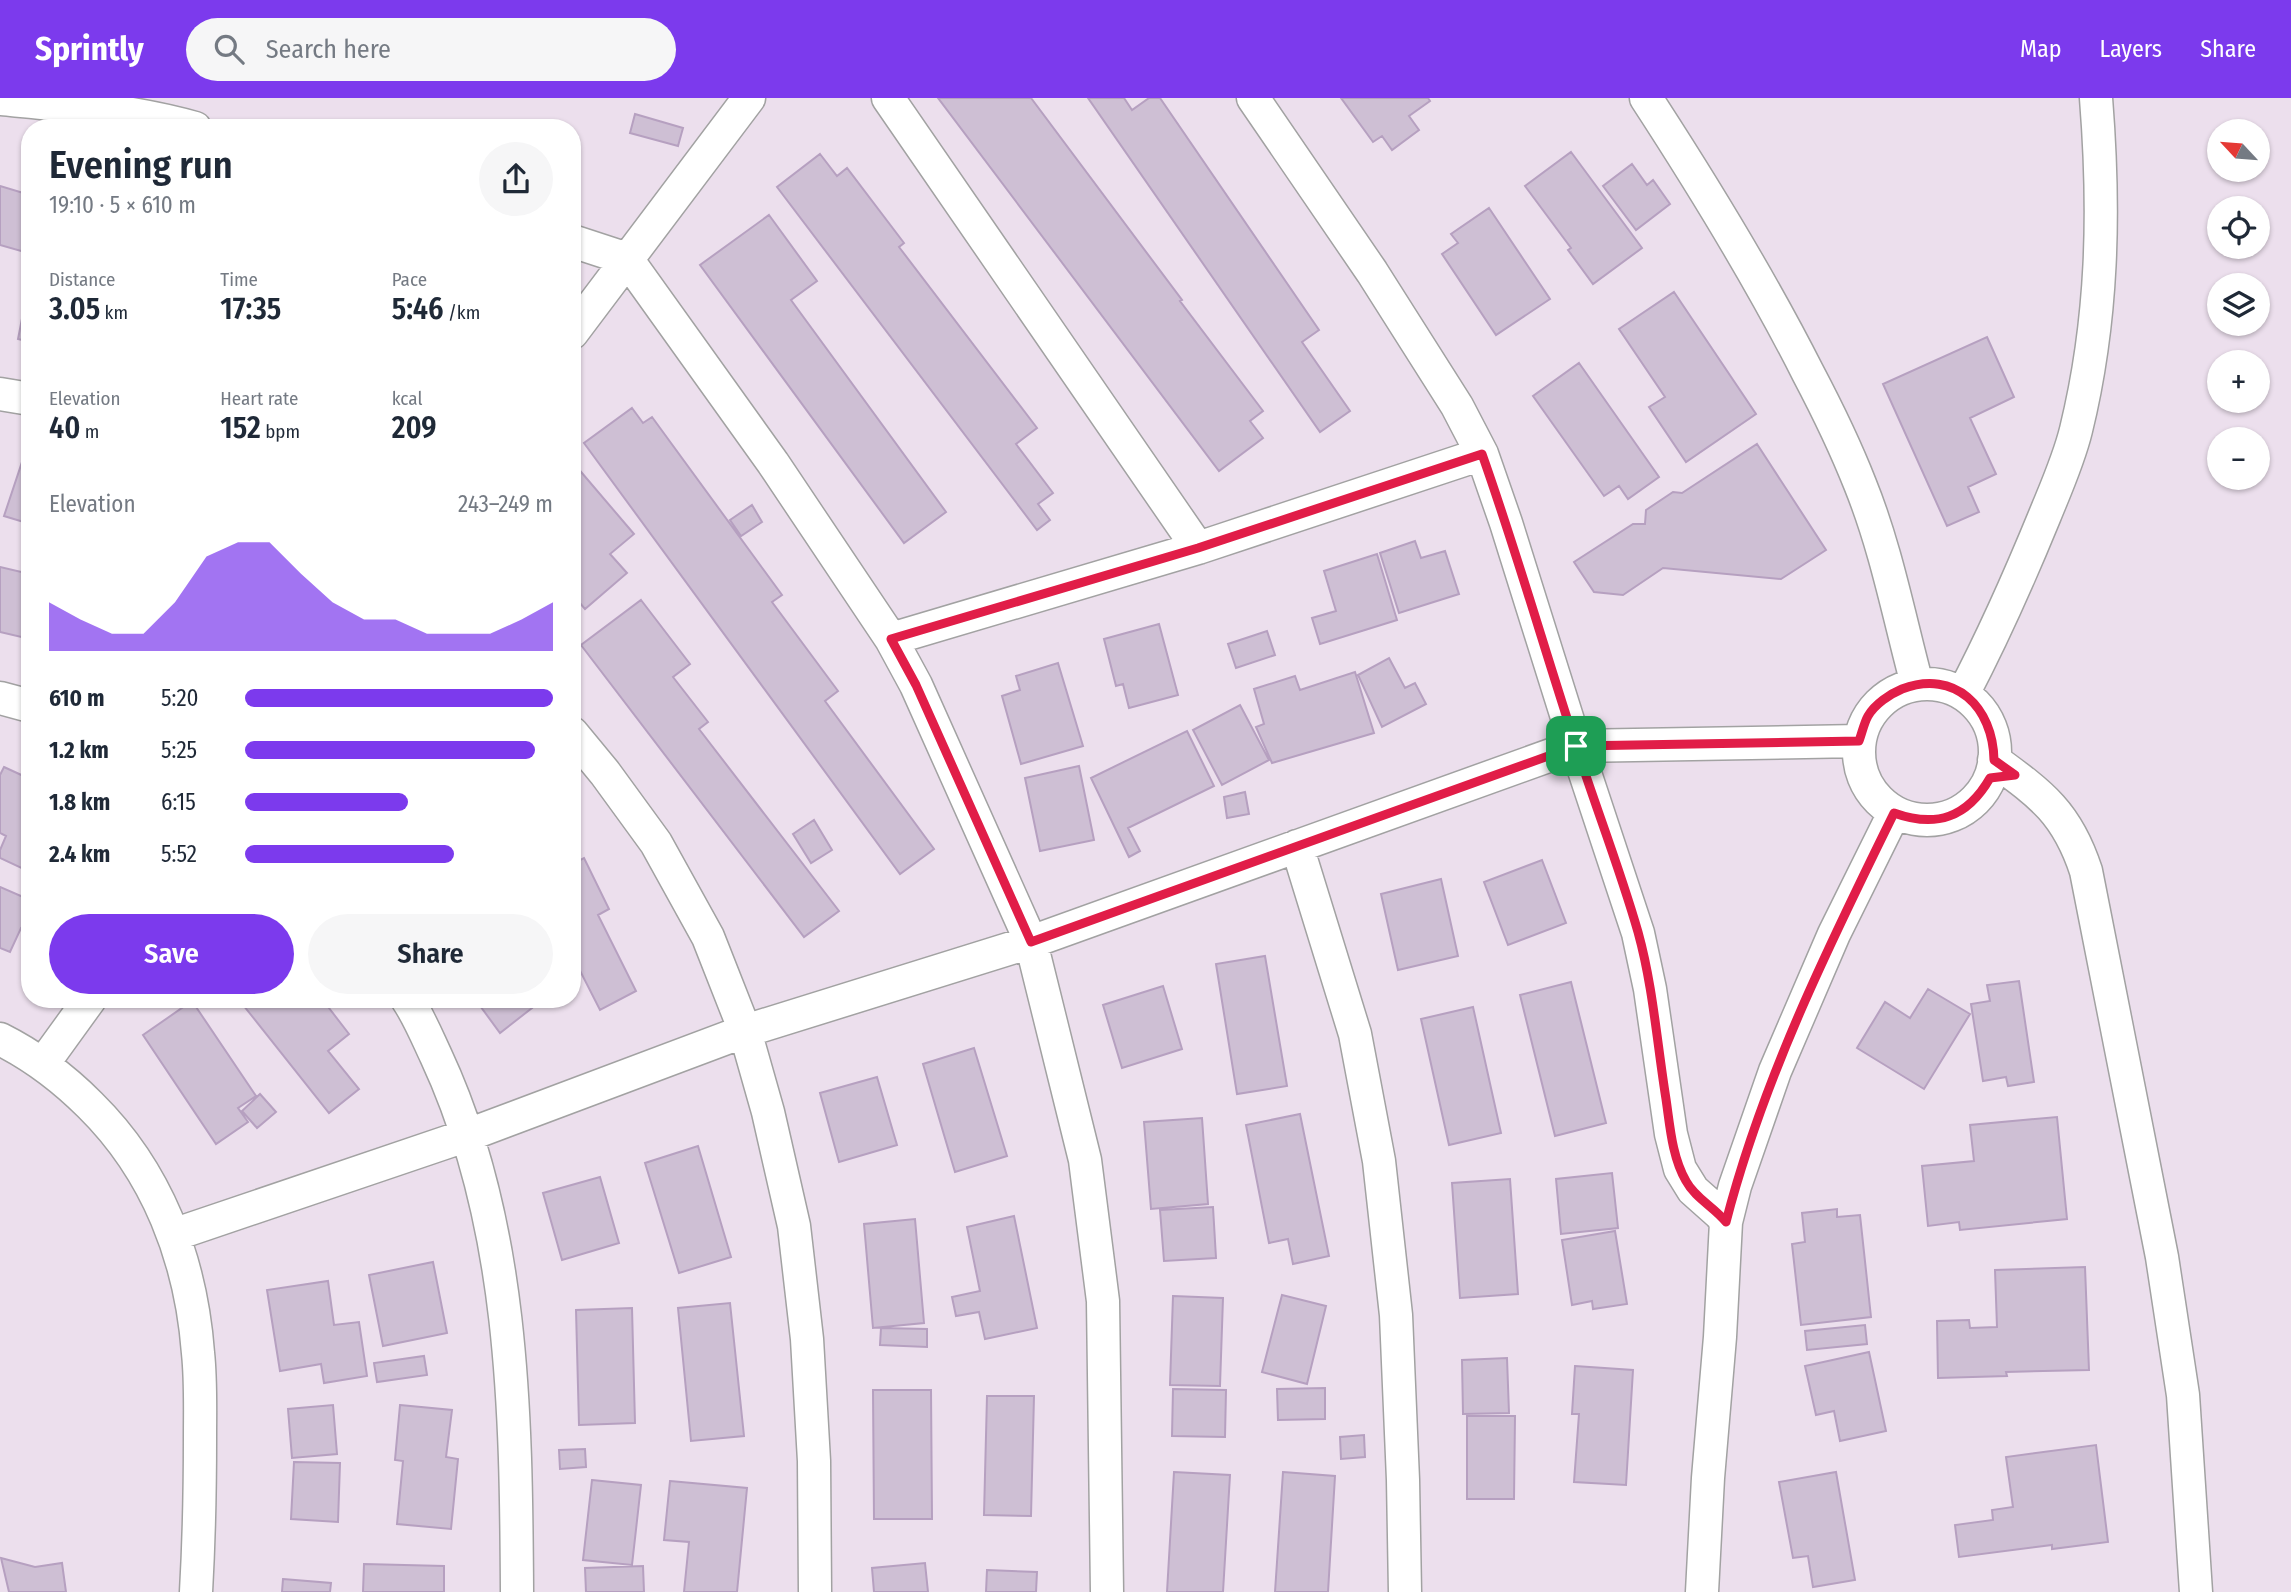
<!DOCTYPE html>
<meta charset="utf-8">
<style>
body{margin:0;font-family:"Fira Sans Condensed",sans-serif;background:#f6f6f7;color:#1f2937;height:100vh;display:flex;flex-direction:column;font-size:26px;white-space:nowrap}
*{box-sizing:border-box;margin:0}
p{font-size:23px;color:#747a83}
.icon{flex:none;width:38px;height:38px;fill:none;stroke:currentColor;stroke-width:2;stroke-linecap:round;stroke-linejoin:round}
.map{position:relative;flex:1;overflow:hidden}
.side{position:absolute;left:21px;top:21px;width:560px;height:889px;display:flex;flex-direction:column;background:#fff;border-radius:28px;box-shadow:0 2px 5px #0004}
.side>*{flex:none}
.needle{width:46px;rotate:296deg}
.fabs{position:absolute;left:2207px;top:21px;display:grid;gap:14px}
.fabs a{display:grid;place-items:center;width:63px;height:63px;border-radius:50%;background:#fff;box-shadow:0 2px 5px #0004;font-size:35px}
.pin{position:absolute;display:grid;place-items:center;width:60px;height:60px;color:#fff;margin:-30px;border-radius:14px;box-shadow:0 4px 10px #0006}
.round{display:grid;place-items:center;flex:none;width:74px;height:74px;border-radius:37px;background:#f6f6f7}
.headline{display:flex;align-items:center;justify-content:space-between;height:119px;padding:0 28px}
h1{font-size:38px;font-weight:600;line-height:52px}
.stats{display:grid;grid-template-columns:repeat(3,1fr);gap:10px;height:119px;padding:7px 28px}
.stats div{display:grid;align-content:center}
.stats b{font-size:30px;font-weight:600}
.stats small{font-size:19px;font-weight:400}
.stats p{font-size:19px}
.chart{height:196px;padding:14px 28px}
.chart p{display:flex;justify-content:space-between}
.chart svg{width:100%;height:126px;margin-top:7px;fill:#7c3aed;opacity:.7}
.cta{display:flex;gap:14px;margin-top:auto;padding:14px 28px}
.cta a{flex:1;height:80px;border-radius:42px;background:#7c3aed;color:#fff;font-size:28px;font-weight:600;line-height:80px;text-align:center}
.cta a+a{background:#f6f6f7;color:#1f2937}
ul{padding:0 28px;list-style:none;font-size:23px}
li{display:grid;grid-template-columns:112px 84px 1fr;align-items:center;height:52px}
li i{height:18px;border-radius:9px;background:#7c3aed}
header{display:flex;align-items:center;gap:42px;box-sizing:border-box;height:98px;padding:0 35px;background:#7c3aed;color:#fff}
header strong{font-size:33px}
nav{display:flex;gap:38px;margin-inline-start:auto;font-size:24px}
.search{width:490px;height:63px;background:#f6f6f7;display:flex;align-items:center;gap:18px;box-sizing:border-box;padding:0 24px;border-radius:38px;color:#747a83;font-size:26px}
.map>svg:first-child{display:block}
</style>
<header>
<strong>Sprintly</strong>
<div class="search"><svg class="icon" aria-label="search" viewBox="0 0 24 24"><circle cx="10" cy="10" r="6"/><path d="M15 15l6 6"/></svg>Search here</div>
<nav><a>Map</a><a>Layers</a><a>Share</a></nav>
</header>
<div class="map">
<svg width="2291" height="1494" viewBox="0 0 2291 1494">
<rect width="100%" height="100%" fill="#ecdfed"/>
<!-- building -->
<path fill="#cebfd4" stroke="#b6a0c0" stroke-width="2" d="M938,0h93l151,202 -2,1 83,110 -13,10 13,17 -44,33z
M1088,0h36l8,12 17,-12h11l159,232 -17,12 48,69 -30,21z
M1341,0h87l2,3 -21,15 10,14 -27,20 -10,-14 -9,6z
M635,16l48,14 -5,18 -48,-13z
M1571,54l71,96 -49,36 -25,-34 3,-2 -46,-62z
M820,56l17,22 10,-8 57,75 -5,4 138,181 -21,16 37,49 -15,11 12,16 -13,10 -260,-343z
M1632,66l15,21 6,-5 17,24 -34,26 -33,-44z
M0,88l30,9 -2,58 -28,-8z
M1489,110l61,91 -54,36 -54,-81 16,-11 -7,-9z
M769,117l48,66 -26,19 155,212 -42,31 -204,-278z
M28,190h2v54l-12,-3z
M1674,194l82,122 -70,48 -37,-55 16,-10 -46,-68z
M1987,239l27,60 -44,21 26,56 -28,13 11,25 -32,14 -64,-142z
M1579,265l80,114 -31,22 -9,-13 -15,10 -71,-100z
M632,310l11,15 9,-6 130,178 -10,7 66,89 -13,10 109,148 -34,25 -316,-431z
M1757,346l69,106 -45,29 -118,-11 -40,27 -29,-3 -20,-30 59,-38h12l1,-14 27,-18 9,1z
M23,361l7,2v63l-26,-8z
M576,368l58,68 -24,20 17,19 -42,36 -13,-15v-124z
M752,407l10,17 -21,14 -11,-16z
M1415,443l6,17 24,-7 14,43 -60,19 -19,-60z
M1377,456l20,66 -77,24 -8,-26 24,-7 -12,-40z
M0,469l30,7v65l-30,-7z
M641,502l49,64 -17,13 35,45 -9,7 140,182 -35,26 -223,-292z
M1159,526l19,71 -49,13 -6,-24 -7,2 -12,-47z
M1267,533l8,24 -39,13 -8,-24z
M1389,560l16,30 10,-5 11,21 -44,23 -24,-52z
M1058,565l25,83 -62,18 -19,-68 18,-6 -4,-14z
M1355,574l19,61 -102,30 -16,-36 8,-3 -10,-35 41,-13 5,14z
M1240,607l29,55 -47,25 -29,-55z
M1187,633l27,55 -86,42 12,23 -11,6 -38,-79z
M1079,668l15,74 -54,11 -15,-73z
M4,669l26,12v93l-30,-14v-8l6,-14 -6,-3v-58z
M1245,694l4,22 -22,4 -3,-21z
M814,722l18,30 -21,13 -18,-29z
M584,760l25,51 -11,6 38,76 -36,19 -28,-55v-91z
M1542,762l24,63 -58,22 -24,-63z
M1441,781l17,77 -60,14 -17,-76z
M0,789l30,13v32l-9,-4 -11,24 -10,-4z
M1265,858l22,130 -50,8 -21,-130z
M2019,883l15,101 -26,4 -2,-9 -23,4 -12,-77 19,-3 -3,-16z
M1571,884l35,141 -51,13 -35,-141z
M1163,888l19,63 -60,19 -19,-63z
M1928,891l42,25 -46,75 -67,-41 28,-46 25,16z
M242,901h31l3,4 5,-4h41l27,35 -21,17 31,38 -30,24 -89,-112z
M475,901h51l6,9 -32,25z
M192,903l64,95 -18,12 10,14 -32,22 -73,-109z
M1473,909l28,126 -52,12 -28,-126z
M974,950l33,108 -52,16 -32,-108z
M877,979l20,68 -58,17 -19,-69z
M260,996l16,18 -19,16 -15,-17z
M1300,1016l29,142 -36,8 -5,-25 -19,4 -23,-118z
M2057,1019l10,102 -107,11 -1,-8 -31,4 -6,-60 52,-5 -4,-36z
M1202,1020l6,86 -57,5 -7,-87z
M698,1048l33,111 -52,16 -34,-110z
M1612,1075l6,55 -57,6 -5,-55z
M600,1079l19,66 -57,17 -19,-67z
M1510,1081l8,115 -58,4 -8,-115z
M1213,1109l3,51 -52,3 -4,-51z
M1837,1111v8l23,-2 11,102 -70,8 -9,-81 13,-2 -3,-29z
M1014,1118l23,112 -52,11 -6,-27 -23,4 -4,-19 28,-6 -13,-64z
M915,1121l9,104 -51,5 -9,-104z
M1615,1133l12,73 -34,5 -1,-8 -20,4 -10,-65z
M433,1164l14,71 -64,13 -14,-71z
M2085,1169l4,103 -83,2 1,4 -69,2 -1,-57 32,-1 1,8 27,-1 -2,-57z
M328,1183l6,44 25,-3 8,54 -43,7 -3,-19 -41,7 -13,-81z
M1282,1197l44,11 -19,78 -45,-12z
M1173,1198l50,2 -3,88 -50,-1z
M730,1205l14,133 -53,5 -13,-133z
M632,1210l3,115 -56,2 -3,-115z
M1865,1227l2,19 -60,6 -2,-19z
M881,1230l46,1v18l-47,-2z
M1869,1254l17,79 -46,10 -6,-30 -18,4 -11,-49z
M424,1258l3,19 -50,7 -3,-19z
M1507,1260l2,55 -46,1 -1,-54z
M1575,1268l58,4 -7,115 -52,-3 5,-68h-7z
M1325,1290v31l-47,1 -1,-31z
M1173,1291l53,1 -1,47 -53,-1z
M873,1292h58l1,129h-58z
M987,1298h47l-3,120 -47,-1z
M333,1307l4,49 -45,4 -4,-49z
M400,1307l52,5 -6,47 12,2 -7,70 -54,-5 6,-63 -8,-1z
M1467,1318h48l-1,83h-47z
M1364,1337l1,22 -24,2 -1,-22z
M2096,1347l12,97 -56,7v-4l-93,12 -4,-32 38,-5 -1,-10 21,-3 -7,-50z
M585,1351l1,18 -26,2 -1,-19z
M294,1364l46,1 -2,59 -47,-3z
M1174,1374l56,3 -7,117h-56z
M1283,1374l52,4 -7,116h-53z
M1836,1374l19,108 -42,7 -5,-31 -15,2 -14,-76z
M592,1382l49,5 -9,80 -49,-5z
M670,1383l77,7 -10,104h-53l5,-50 -25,-2z
M1,1460l34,9 27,-4 4,29h-57z
M925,1465l3,29h-54l-2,-24z
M364,1466l80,2v26h-81z
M643,1468l1,26h-58l-1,-24z
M987,1472l50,2 -1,20h-50z
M283,1481l48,4 -1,9h-48z"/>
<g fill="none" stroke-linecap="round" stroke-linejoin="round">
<defs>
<path id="minor" d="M888,0l310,450
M1253,0l119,174 85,134 25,48 24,69 70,223 62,187 12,56 21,145 9,35 13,21 27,24 6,8
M1646,0c58,89 114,180 162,275 19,36 37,73 52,111 26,64 39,133 57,200
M0,1c65,6 132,11 195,29
M572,143l55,18 146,204 118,176 25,46 115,257 54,218 18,141 4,291
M572,235l177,-235
M0,296l30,5
M891,541l307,-91 284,-94
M1859 654a68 68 0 1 1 136 0a68 68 0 1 1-136 0Z
M1963,596c31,-59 57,-118 82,-179 11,-27 24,-56 31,-85 27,-110 29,-219 20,-332
M0,600l30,8
M572,635l33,40 51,70 52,94 37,94 23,81 26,114 13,113 7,122 1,131
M1994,662c48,35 73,53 92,111l76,386 21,138 13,197
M1297,748l58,188 24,127 17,154 7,165 2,112
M407,901c12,18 20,38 29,57 78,167 80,356 81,536
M0,941c34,17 63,39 90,66 67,66 101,154 108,248 3,28 2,57 2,85 0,51 -1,102 -4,154
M43,966l47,-65
M173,1137l295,-100 277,-104 286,-89 545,-196 283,-5
M1702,1494l6,-114 12,-141 6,-115 9,-36 40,-115 59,-137 60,-121"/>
</defs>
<!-- minor casing -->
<use href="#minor" stroke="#a2a2a2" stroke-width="35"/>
<!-- minor -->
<use href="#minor" stroke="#fff" stroke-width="32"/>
</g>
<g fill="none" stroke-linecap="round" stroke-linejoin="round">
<defs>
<path id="route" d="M1576,648l-545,196 -115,-257 -25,-46 307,-91 284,-94c34,96 62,194 94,292 20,62 44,123 62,186 15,54 19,111 28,167 4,27 6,58 20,82 9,17 28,26 40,41 37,-143 103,-277 168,-409 42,15 73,5 96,-35l25,-3 -21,-15c-1,-53 -39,-91 -92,-71 -12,5 -27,15 -34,27 -4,7 -6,17 -9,25l-283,5"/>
</defs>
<!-- route casing -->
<use href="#route" stroke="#fff" stroke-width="14"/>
<!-- route -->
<use href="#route" stroke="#e11d48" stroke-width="9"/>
</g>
</svg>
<div class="fabs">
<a><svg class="needle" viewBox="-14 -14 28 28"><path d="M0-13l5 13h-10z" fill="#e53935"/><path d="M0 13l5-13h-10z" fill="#747a83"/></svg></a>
<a><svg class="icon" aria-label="locate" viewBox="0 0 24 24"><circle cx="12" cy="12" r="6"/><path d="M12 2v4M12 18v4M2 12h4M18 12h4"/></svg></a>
<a><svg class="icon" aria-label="layers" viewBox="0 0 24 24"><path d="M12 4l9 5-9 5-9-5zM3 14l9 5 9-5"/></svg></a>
<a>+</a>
<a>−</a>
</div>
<div class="pin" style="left:1576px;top:648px;background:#1e9e55"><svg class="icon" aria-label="arrive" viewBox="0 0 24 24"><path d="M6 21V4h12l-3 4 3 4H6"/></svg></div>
<section class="side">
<div class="headline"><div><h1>Evening run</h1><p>19:10 · 5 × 610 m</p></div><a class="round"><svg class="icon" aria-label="share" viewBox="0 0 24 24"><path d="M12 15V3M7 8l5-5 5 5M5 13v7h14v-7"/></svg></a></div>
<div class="stats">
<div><p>Distance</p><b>3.05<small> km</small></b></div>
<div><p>Time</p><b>17:35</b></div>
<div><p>Pace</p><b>5:46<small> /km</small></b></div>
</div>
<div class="stats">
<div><p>Elevation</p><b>40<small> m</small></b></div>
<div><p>Heart rate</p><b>152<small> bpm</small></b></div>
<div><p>kcal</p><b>209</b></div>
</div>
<div class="chart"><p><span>Elevation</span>243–249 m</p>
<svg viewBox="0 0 160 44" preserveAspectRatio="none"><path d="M0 44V27L10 33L20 38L30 38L40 27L50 11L60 6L70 6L80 17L90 27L100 33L110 33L120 38L130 38L140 38L150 33L160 27V44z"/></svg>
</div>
<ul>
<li><b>610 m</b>5:20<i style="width:100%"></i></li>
<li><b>1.2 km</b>5:25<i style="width:94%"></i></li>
<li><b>1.8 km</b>6:15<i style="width:53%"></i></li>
<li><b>2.4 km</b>5:52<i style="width:68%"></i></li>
</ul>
<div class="cta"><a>Save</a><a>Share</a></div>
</section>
</div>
